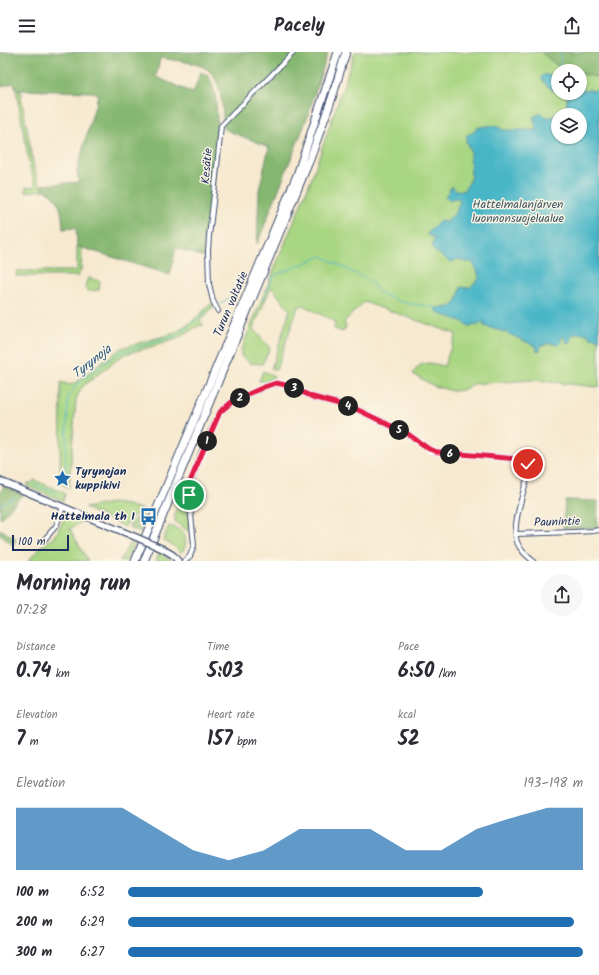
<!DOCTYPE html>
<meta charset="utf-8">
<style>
body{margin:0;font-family:Kalam,sans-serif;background:#f7f7f7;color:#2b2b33;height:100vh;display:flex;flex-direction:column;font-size:15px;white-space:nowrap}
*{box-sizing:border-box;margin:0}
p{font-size:13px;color:#7c7c81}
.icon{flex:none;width:22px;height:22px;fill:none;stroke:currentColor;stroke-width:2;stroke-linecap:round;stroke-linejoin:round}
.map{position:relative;height:509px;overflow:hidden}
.sheet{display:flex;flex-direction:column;background:#fff;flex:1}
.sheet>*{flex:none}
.buttons{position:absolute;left:551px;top:12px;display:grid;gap:8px}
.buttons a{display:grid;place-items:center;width:36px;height:36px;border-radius:50%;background:#fff;box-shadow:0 1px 3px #0004;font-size:20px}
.scale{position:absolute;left:12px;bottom:10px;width:57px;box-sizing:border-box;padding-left:4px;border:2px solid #1b2f5e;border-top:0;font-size:11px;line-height:14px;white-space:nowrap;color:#1b2f5e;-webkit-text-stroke:3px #fcf5e5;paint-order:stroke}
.pin{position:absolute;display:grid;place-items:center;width:34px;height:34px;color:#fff;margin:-17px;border:2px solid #fff;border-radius:50%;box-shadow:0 1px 4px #0007}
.km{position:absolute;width:20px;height:20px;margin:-10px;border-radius:50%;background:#222;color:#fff;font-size:11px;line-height:20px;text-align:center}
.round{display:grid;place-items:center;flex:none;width:42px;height:42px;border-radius:21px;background:#f7f7f7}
.headline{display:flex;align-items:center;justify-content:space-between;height:68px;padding:0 16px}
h1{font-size:22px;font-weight:700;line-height:30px}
.figures{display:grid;grid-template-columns:repeat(3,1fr);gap:6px;height:68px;padding:4px 16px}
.figures div{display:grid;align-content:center}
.figures b{font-size:20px;font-weight:700}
.figures small{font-size:11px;font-weight:400}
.figures p{font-size:11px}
.chart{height:112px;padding:8px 16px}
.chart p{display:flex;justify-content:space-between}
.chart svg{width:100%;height:72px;margin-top:4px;fill:#1f6fb2;opacity:.7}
ul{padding:0 16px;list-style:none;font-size:13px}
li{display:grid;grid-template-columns:64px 48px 1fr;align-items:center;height:30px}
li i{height:10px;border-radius:5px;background:#1f6fb2}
header{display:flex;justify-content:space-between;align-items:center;height:52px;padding:0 16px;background:#fff;font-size:18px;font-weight:700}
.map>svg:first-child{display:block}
</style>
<header><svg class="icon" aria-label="menu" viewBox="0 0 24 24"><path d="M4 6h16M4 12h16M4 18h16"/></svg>Pacely<svg class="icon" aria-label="share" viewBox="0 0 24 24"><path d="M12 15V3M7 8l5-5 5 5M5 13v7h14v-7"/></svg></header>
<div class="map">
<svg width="599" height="509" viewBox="0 0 599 509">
<rect width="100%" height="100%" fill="#fcf5e5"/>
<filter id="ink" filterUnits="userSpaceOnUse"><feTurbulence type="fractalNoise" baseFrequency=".025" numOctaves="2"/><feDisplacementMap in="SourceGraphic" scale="8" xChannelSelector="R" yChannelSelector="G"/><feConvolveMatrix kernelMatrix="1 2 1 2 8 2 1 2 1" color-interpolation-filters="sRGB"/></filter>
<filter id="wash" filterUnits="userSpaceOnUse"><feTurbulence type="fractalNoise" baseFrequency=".012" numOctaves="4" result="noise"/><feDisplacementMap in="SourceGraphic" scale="16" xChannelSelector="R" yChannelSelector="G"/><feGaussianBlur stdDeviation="0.9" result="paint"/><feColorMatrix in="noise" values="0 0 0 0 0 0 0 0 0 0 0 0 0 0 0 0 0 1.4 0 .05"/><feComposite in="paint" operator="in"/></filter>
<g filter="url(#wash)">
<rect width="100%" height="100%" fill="#f6e9cf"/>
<!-- green -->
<path fill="#a9d682" stroke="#628270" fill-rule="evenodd" d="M355,0h186l20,17 8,2h-11v8l-6,-2v13l6,1v2h9v12l-10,7 13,3 10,-22 2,-9h-2v-11l7,2 12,-23v334l-3,1 -63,-7 -60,4 -10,6 -11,1 -18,-5 -21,-12c8,-15 17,-11 31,-8l12,-32 -92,-32 -20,20 2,5 -3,5 -9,-3 1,-7 -32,-17 -5,2 -22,63 -5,-1 19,-59 -19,-23 -18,42 17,19 -8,16 -12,-1 -9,-7v-6l70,-170zM558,63h22v22h-22zM461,235l2,24h-27v-3h15l6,-7z
M16,38h4l14,78 6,17h2l2,5 -18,2v-5l10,-1 -6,-18z
M77,194l5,2 -1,22 -3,6h-62v-3l2,-2h56l3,-1z
M88,226l12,3 -1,9 -12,1 -2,-5z
M212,251l1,4 -13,14 4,4 -6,1 -23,14 -50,14 -6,4 -37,29 -6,12 -7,89 -9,-5 1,-101 9,3 5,-2 46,-35 54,-15 14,-9z
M263,319l11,5 -2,4 -6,2 -7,-1z
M34,428l29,12 2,3 -2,6 -37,-15 2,-3h5z
M182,439l2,1 7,38 -3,1 -13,-9v-8z
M111,451l16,2 17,5 -1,3c-10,2 -14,5 -18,14l-40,-19z
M69,462l14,7 -13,8 18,32h-60l14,-15 13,-9 9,-19z
M169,474c14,3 21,12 14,25l-3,1 -6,-6 -11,-6z
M134,491l-8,18h-6l9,-17z
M159,501l12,6v2h-15z"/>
<!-- forest -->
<path fill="#86b770" stroke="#507367" d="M0,0h328l-22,69 -49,123 2,-54 10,-43 -45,-18c-2,-19 -1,-54 -21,-62 -11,-5 -30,-7 -43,-9l-4,19 37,16 8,-21c4,2 7,3 9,7 17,31 -1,141 -5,178l-29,-9 -6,27 -93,-29 -1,-18 -13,1c-1,-16 -2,-32 -19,-39l-2,-5 37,-3 -2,-12 21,-75 -4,-3 -78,-2 -2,-7 -14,4z
M541,0h58v26l-19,-5v-2c-22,0 -23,-6 -39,-19z
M4,434l19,8 -23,25v-26z
M565,448l33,1 -1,27h-34z
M142,464l4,1 -6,16 -11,-5c1,-7 6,-11 13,-12z
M0,477l16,10 -3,6 -13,-10z"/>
<!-- water -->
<path fill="#4ab6c7" stroke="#327292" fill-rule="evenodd" d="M543,23h7l2,2 6,2v12c-8,-2 -14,-6 -17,-14z
M580,32h3l-1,5 3,2 5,-2 2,2 7,-2v250l-9,-1 1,-2c-7,-4 -12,-3 -19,-1l-2,9 -3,-1 -2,-6h-3l-1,5 -3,3 -7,-2 -10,2 -1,5 -3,1 -1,-5 -32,-14 -20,-6v-4l-3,1 -2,2 -10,1c-10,-8 -23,-8 -33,-15v-3l15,-1 6,-6 4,-14 8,1 10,-9c-1,-8 -3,-11 -7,-17h-6l-8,-3 -7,3 -19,-13 2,-11 -7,-4 13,-13 7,1 9,-10 4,-12 -6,-2 -4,3 -5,-4 7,-11 4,4 7,1 6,-8 2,-7 -1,-25 -4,-10 1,-6 7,-3 1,-3c7,-3 21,-6 28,1h34l-4,-13 9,-4 3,4h8l4,-5 10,-7v-12h13zM558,63h22v22h-22z"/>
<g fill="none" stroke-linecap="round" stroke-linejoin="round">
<!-- stream -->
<path stroke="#4ab6c7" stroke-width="1" d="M559,15l2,-8 -2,-5 1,-2
M262,248l11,-24 49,-20 49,26 7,10 23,10 35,6
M220,252l12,-8 6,-7
M65,430l3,-85 8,-12 44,-33 56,-16 11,-8 20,-17
M34,433l22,8
M0,454l4,-4 11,-5"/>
</g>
</g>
<g filter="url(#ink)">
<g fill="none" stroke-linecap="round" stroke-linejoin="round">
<defs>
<path id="street" d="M218,259l-5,-10 -4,-17 -1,-33 1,-15 7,-59 5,-51 73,-74
M516,482l58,-2 19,-1 6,-1
M44,488l12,-14 7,-19
M185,509l5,-5 4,-11 -5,-50 1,-10 12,-35 18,-38 13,-11 32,-14 6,-3h10l32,13 41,11 54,26 21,15 9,3 80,7 6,2 4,3 1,7c-4,17 -18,55 -12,71 3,8 9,13 16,19"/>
<path id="secondary" d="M0,429l131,54
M163,497l10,6 5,6"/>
<path id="highway" d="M135,509l162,-386 41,-123
M144,509l166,-402 22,-61 14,-46"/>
</defs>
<!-- street casing -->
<use href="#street" stroke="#3c4b6f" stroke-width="6"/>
<!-- secondary casing -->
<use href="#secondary" stroke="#3c4b6f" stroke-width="8"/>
<!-- highway casing -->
<use href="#highway" stroke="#3c4b6f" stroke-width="9"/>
<!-- street -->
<use href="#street" stroke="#fff" stroke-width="4"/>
<!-- secondary -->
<use href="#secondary" stroke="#fff" stroke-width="5.5"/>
<!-- highway -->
<use href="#highway" stroke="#fff" stroke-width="7"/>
<defs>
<path id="secondary-bridge" d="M131,483l32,14"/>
</defs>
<!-- secondary-bridge casing -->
<use href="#secondary-bridge" stroke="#3c4b6f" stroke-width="8" stroke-linecap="butt"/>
<!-- secondary-bridge -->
<use href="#secondary-bridge" stroke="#fff" stroke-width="5.5"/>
</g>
</g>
<g fill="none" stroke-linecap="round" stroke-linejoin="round" filter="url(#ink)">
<defs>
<path id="route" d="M189,443l2,-16 29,-67 13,-11 31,-14 12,-4 10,2 27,12 41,11 54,26 21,15 9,3 80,7 10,5"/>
</defs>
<!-- route casing -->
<use href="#route" stroke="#fff" stroke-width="8"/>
<!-- route -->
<use href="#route" stroke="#e11d48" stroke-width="5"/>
</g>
<!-- icons -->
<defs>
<symbol id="sight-bare" viewBox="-9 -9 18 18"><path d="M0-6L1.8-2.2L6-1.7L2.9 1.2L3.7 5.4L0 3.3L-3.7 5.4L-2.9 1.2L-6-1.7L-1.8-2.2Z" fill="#1f6fb2" stroke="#fcf5e5" stroke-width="2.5" paint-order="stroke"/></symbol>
<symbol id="bus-bare" viewBox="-9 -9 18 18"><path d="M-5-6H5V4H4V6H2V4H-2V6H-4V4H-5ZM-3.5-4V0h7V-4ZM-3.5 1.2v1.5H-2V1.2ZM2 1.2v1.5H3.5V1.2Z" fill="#1f6fb2" stroke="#fcf5e5" stroke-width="2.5" paint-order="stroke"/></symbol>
</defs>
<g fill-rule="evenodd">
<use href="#sight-bare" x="50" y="414" width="25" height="25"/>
<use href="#bus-bare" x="136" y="452" width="25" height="25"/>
</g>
<g text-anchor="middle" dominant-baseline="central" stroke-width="3" stroke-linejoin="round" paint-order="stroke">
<!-- street labels -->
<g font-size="12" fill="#1b2f5e" stroke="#fcf5e5">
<text transform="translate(207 114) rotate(-85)">Kesätie</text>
<text transform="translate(231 252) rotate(-67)">Turun valtatie</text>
<text transform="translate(557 470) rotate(-2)">Paunintie</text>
</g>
<!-- park labels -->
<g font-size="12" fill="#3e5967" stroke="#fcf5e5">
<text x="518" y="152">Hattelmalanjärven<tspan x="518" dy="14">luonnonsuojelualue</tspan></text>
</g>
<!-- poi labels -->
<g font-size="12" font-weight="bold" fill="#1b2f5e" stroke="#fcf5e5" text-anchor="start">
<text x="75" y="419">Tyrynojan<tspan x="75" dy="14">kuppikivi</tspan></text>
<text x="135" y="464" text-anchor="end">Hattelmala th I</text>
</g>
<!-- water labels -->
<g font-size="13" font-style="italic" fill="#29587e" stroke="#fcf5e5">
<text transform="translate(92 310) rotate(-38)">Tyrynoja</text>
</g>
</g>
</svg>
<div class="buttons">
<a><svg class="icon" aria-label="locate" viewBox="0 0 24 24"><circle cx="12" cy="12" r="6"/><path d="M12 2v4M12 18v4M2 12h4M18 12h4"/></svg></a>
<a><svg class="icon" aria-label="layers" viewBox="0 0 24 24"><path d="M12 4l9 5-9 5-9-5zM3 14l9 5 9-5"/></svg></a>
</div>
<div class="scale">100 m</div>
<div class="pin" style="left:189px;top:443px;background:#1e9e55"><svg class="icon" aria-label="arrive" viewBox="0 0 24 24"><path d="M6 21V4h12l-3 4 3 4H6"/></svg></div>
<div class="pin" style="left:528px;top:412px;background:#d93025"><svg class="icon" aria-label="check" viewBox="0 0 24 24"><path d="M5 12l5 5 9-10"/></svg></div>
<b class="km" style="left:207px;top:389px">1</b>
<b class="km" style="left:240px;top:346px">2</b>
<b class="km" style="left:294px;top:336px">3</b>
<b class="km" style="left:348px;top:354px">4</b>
<b class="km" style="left:399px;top:378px">5</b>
<b class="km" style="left:450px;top:402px">6</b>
</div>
<section class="sheet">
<div class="headline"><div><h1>Morning run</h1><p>07:28</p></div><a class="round"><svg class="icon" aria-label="share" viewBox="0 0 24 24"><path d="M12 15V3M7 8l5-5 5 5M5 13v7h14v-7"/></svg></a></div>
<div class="figures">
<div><p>Distance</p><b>0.74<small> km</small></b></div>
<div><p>Time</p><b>5:03</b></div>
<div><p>Pace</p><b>6:50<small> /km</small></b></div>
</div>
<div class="figures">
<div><p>Elevation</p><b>7<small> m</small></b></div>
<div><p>Heart rate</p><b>157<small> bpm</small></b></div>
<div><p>kcal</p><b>52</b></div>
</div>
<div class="chart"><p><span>Elevation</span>193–198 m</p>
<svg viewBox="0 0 160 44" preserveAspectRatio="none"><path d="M0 44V6L10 6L20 6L30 6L40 19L50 32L60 38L70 32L80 19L90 19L100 19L110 32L120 32L130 19L140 12L150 6L160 6V44z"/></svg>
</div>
<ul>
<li><b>100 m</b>6:52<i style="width:78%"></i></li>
<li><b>200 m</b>6:29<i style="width:98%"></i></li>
<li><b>300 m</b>6:27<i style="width:100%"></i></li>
</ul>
</section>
